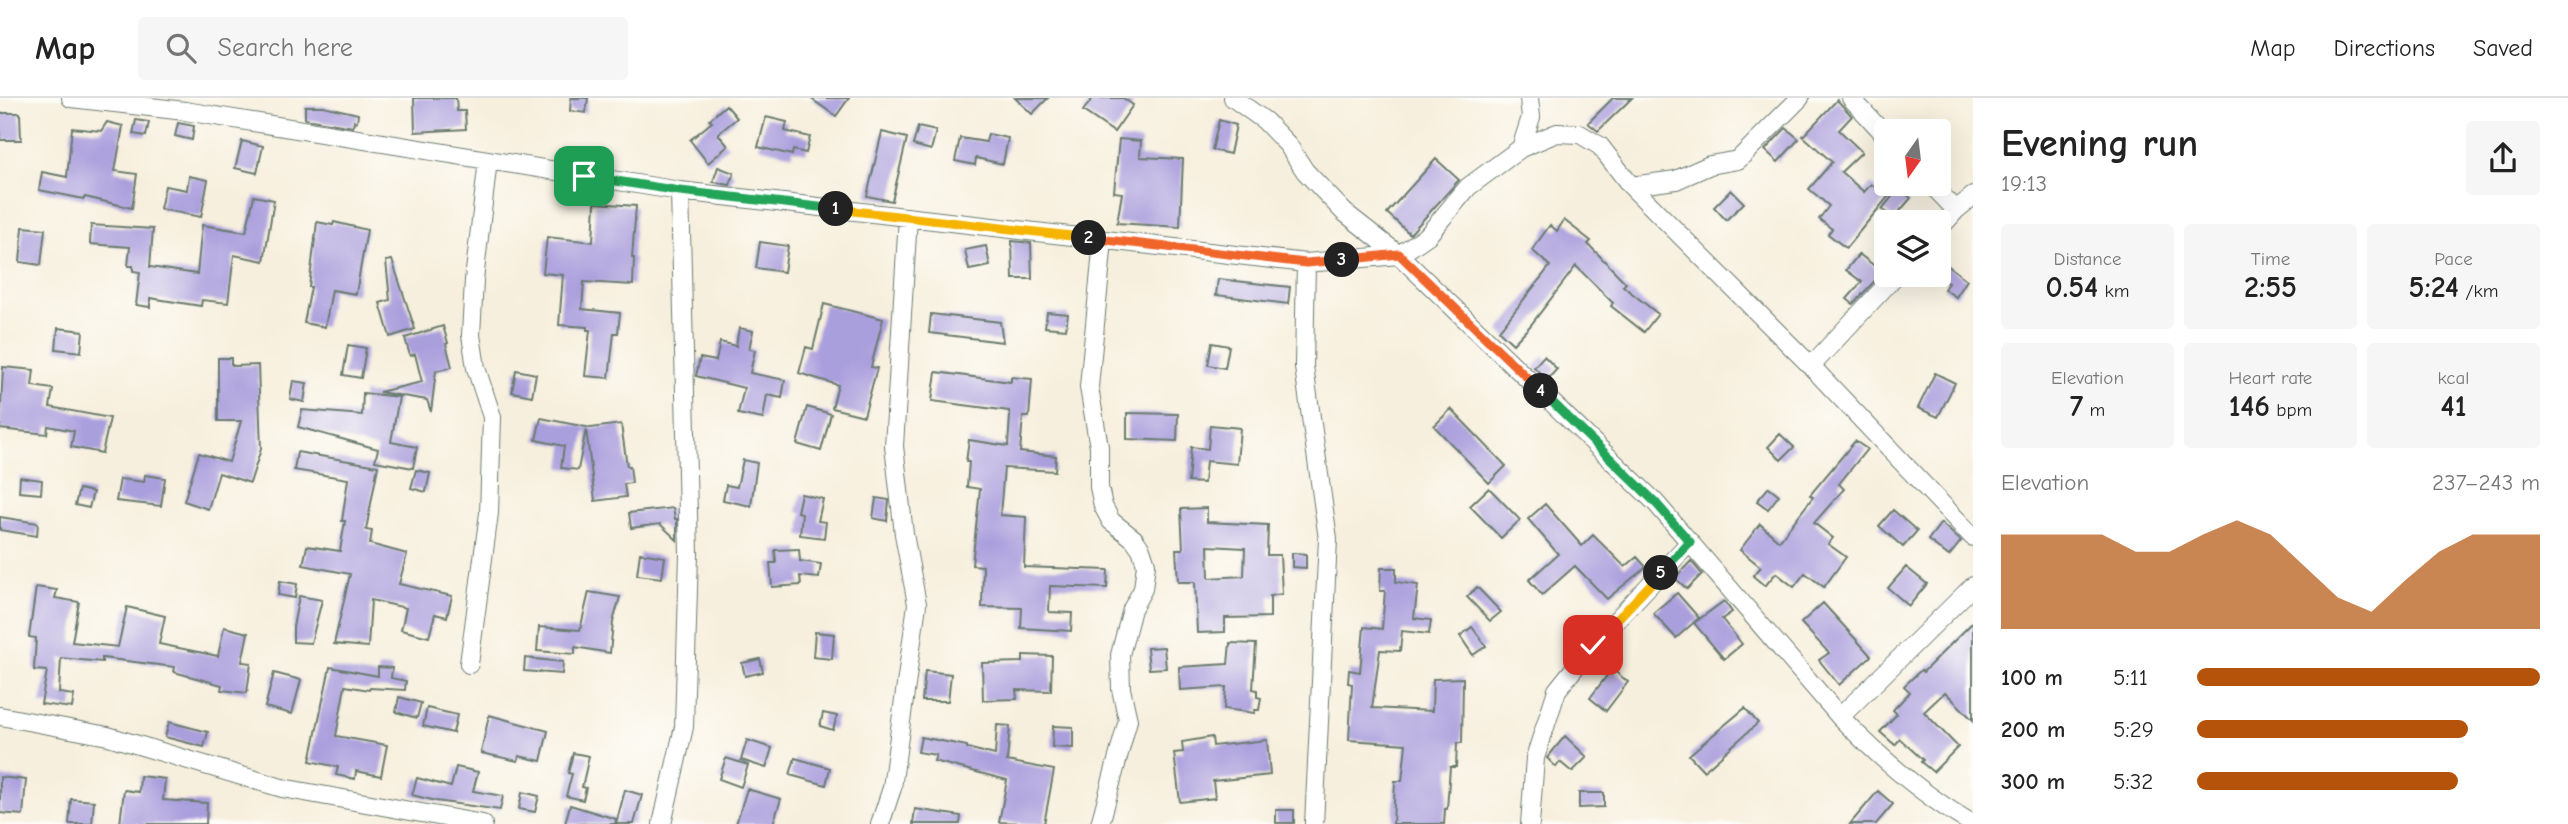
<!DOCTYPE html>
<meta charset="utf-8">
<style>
body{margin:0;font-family:"Comic Neue",sans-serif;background:#f6f6f6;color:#222;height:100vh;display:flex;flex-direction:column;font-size:26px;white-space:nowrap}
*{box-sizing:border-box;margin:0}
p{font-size:23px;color:#767676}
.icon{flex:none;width:38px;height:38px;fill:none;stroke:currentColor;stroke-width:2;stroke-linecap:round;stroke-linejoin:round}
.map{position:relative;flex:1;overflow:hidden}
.sheet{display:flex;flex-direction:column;background:#fff;width:595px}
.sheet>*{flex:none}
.needle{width:46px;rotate:194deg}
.tools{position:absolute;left:1874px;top:21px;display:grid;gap:14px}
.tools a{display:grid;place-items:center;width:77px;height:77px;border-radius:7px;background:#fff;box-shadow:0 7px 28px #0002;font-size:35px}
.pin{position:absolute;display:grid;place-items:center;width:60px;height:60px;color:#fff;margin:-30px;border-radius:14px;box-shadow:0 4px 10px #0006}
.km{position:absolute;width:35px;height:35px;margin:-18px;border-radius:50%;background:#222;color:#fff;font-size:19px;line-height:35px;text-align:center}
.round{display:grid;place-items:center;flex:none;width:74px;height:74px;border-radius:7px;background:#f6f6f6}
.headline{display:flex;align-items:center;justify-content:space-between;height:119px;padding:0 28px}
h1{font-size:38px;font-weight:700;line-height:52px}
.metrics{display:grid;grid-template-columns:repeat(3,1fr);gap:10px;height:119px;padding:7px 28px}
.metrics div{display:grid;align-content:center;border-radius:7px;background:#f6f6f6;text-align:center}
.metrics b{font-size:30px;font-weight:700}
.metrics small{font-size:19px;font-weight:400}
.metrics p{font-size:19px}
.chart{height:196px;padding:14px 28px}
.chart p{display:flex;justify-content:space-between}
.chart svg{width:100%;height:126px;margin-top:7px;fill:#b45309;opacity:.7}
ul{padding:0 28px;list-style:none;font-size:23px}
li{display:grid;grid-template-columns:112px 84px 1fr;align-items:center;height:52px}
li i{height:18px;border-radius:9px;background:#b45309}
header{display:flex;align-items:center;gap:42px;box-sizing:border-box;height:98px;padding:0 35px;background:#fff;border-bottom:2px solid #e0e0e0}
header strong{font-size:33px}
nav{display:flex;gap:38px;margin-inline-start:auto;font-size:24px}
.search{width:490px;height:63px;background:#f6f6f6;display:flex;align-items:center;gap:18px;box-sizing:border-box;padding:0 24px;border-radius:7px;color:#767676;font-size:26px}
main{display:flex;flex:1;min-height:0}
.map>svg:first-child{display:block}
</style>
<header>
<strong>Map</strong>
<div class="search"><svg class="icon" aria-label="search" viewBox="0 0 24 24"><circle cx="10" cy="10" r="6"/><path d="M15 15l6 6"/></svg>Search here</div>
<nav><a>Map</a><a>Directions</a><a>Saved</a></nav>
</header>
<main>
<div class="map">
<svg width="1973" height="726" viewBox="0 0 1973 726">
<rect width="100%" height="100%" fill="#fdfcf7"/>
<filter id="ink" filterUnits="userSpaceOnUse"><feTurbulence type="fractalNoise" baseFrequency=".0143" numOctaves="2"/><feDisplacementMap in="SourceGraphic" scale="14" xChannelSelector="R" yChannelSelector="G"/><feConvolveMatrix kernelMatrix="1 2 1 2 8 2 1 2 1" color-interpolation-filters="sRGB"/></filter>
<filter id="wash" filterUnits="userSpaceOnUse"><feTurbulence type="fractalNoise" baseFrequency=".00686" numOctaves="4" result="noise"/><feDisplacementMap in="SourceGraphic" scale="28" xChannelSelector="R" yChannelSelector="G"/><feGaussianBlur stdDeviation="1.57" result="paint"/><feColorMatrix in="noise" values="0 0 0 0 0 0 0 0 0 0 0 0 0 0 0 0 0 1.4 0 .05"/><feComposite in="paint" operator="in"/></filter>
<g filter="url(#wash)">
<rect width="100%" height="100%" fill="#f7efdd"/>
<g id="blocks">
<!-- building -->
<path fill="#aa9fdd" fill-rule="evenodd" d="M414,0h42l1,13h8l1,18 -51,3z
M571,0h17l-2,15 -16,-2z
M810,0h39l-13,18z
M1015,0h33l-16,16z
M1093,0h30l10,7 -19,27 -31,-21z
M1613,0h19l-34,33 -10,-8z
M1837,2l15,16 -13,14 23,22 -21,20 23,20 7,-8 17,13 -42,51 -18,-14 4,-5 -13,-10 10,-13 -20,-17 23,-27 -29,-26z
M726,7l11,13 -19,16 10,12 -20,17 -18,-23 22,-18 -3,-2z
M305,8h18l35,8 -1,8 -3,-1 -1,6 -48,-8z
M0,15h20l1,27h-21z
M766,19l21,5 -2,9 25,6 -4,16 -13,-3 -1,5 -34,-8z
M136,22l13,2 -3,14 -13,-2z
M1219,22l17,5 -6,29 -18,-4z
M107,24l16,4 -8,45 22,3 -5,34 -47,-11 -1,2 -45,-9 3,-18 25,5 5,-49 29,3z
M178,25l16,3 -2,14 -17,-4z
M918,29l18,4 -5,19 -18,-5z
M1786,30l13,11 -21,23 -13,-12z
M882,34l25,6 -15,63 -25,-5z
M988,36l20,4 -5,26 -27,-6 -1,7 -20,-4 5,-23 26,4z
M1119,41l22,2 -1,16 43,2 -3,68 -63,-4 5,-30 -8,-1z
M242,43l21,5 -6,27 -22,-5z
M1436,61l23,21 -49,54 -23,-21z
M718,69l16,6 -4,12 -17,-3z
M189,78l19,4 -7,37 -41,-8 5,-23 22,4z
M1899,90l12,10 -17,20 -12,-9z
M1731,92l13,13 -18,17 -12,-13z
M254,98l20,4 -10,61 -30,-6 -6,48 -26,-3 -1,6 -51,-8v9l-14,-2 4,-33 -7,-1v-5h-5l2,-19 -40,-3 1,-19 62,4 -3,38 47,7 5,-49 44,7z
M595,105l41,3 -4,52h2l-1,27 -49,-3 -2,27 38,4 -2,20h-4l-5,45 -24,-2 5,-46h-3v-3l-28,-2 4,-50 -20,-2 4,-36 46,5z
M1564,122l27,21 -3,3 38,39 -3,3 35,28 -14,18 -33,-26 2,-3 -37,-37 -46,60 -17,18 -14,-13 51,-65 -18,-16 18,-25 7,6z
M317,124l16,3 1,-3 33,8 -11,64 -24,-4 -7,37 -21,-4 7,-36h-2z
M23,129l22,2 -4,36 -21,-3z
M1012,143l19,2 1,36h-19z
M760,144l28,4 -4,26 -28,-4z
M986,148l4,20 -21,4 -4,-20z
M1859,156l17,13 7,-8 3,3v7l-33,35 -6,-5 15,-17 -16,-12z
M1939,161l28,21 -11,17 -12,-8 4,-6 -9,-7z
M392,162l23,69 -25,8 -10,-34 10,-3 -4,-39z
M1218,181l72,8 -2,17 -72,-9z
M824,206l59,15 -12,48 6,1 -13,48 -32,-8 6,-23 -39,-12 7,-26 7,2z
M1047,214l21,2 -2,15 -21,-2z
M931,216l69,8 3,20 -74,-9z
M443,228l5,17 -2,1 6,23 -16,4 -5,41 -4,-12 -48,-8 43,-10 -7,-28 -5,2 -5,-18z
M58,230l25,3 -2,21 -25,-3z
M739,230l14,3 -4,18 6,1 -5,23 35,7 -3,18 -15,-3 -4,24 -25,-5 6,-26 -48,-12 4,-18 16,3 4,-19 16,4z
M1212,245l17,3 -4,22 -17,-3z
M348,247l18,3 -5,30 -18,-3z
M1544,258l13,13 -10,11 -13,-13z
M218,260h13v6l3,2 24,-1 3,84 -11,34 -31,-10 -11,36 -24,-8 15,-48 30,9 12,-41h-23z
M3,269l31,3 -2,16 21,3 -3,18 60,11 -8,35 -31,-6 3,-16 -26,-5 -1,8 -47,-5z
M516,272l20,4 -4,22 -20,-4z
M936,274l75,10v-5l21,2 -3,38h-6l-3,35 36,4 -1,15 -51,-3 -4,47 26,2 -2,50 84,3 -1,18 -57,-2 -1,26 23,1 -1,18 -50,-3 1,-20 -40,-1 1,-41 -11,-1 8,-76 -13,-2 2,-25h-3l3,-22 39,6 2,-30 -1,-5 -77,-10z
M1935,275l20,10 -17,34 -20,-9z
M293,283l14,2 -3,19 -14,-3z
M363,295l36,4 -8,45 26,5 -4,21 -38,-7 3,-12 -80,-22 4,-17 60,5z
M807,309l24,7 -10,37 -24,-7z
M1451,311l55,57 -17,17 -55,-57z
M1127,315l51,1 -1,27 -50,-2z
M541,320l50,10 30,-4 6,42h3l2,17 -8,1 2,13 -31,4 -9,-72 -8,41 -17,-2 3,-22 -28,-6z
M1210,327l30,3 -3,36 -31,-3 -2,22 -16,-1 3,-35 17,2z
M1780,336l14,13 -13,13 -13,-13z
M1855,343l12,8 -28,35 5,5 -30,34 19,15 -5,6 18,13 -22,30 -19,-14 -11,14 -18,-14 -11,13 -12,-10 8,-9 -21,-17 20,-26 19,17 34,-44 -3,-2z
M297,354l81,14 -12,64 6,1 -2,13 37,10 -8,30 53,12 -5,21 -12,-3 -6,23 -28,-7 5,-22 -35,-8 -3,47 -34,-3 16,-70 -47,-9 4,-19 33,5 5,-30h-3l6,-42 -54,-9z
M743,362l14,3 -6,43 -28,-6 3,-15 11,2z
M416,372l14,3 -4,19 -15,-4z
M145,377l20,3 -4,28 -45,-5 4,-22 24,3z
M20,379l22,3 -1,14 -22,-2z
M1769,389l10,8 -11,14 -11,-8z
M1489,390l31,32 -19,18 -31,-32z
M79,391l14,3 -4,16 -14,-3z
M801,396l22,5 -5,22 8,1 -2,16 -24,-3 2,-22 -5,-1z
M876,400l13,2 -2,21 -14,-3z
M1545,406l37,42 11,-11 32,32 12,-10 9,10 -39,32 -32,-33 -33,29 -13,-15 29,-26 -30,-35z
M673,410l2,11h2v21l-17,-16 -29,4 -2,-15z
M1207,410v14l61,3 -1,30h13l2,39 -12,2v21l-45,1v14l-28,1 -2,-51h-17l-2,-33h7l-2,-40zM1208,448l37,2 -1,28 -35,2z
M1893,412l24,21 -14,16 -24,-21z
M0,419l38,6 -1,13 -37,-6z
M1941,425l20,18 -12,15 -21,-16z
M799,451l1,12 21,3 -2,14 -19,-2 1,9 -29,2 -2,-24h6l-1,-13z
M640,455l25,4 -3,21 -25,-3z
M1292,455l14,1v14l-14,-1z
M1691,463l11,13 -15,15 -12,-11z
M1906,469l21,17 -18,22 -21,-18z
M1381,470h15v14l22,3 -4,33 17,2 -2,14 -27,-3 -2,20 -20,-1 -8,58 60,3 1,-32 30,-1 -1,65h-5l-1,24h-6l-3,42h-2l-1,15h-51l2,-43h7l4,-37 -57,-4 3,-56 -4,-1 1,-13 11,2 4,-45 18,2 3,-38h-5z
M280,483l17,3 -2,14 -17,-3z
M36,489l21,3 -2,8 24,4 -7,40 46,5 9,-40 38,9 -6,28 59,12 6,-29 24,6 -6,29 9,1 -4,30 -26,-3 1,-5 -48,-13 1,-5 -73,-9v4l-41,-4 -2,35 15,2 -2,13 -31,-4 6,-33 -13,-1 2,-32 -7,-1z
M1477,489l24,25 -11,9 -23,-24z
M589,494l31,5 -7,25 -3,31 -35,-6v7l-38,-3 2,-24 41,3z
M1677,495l22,25 -23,20 -23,-25z
M299,498l23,4 -11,43 -18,-1v-15z
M1724,503l8,11 -10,7 20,25 -18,15 -30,-36z
M1823,505l48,53 -32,29 -20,-25 10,-7 -28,-30z
M1973,524v98l-28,-28 -21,20 34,35 -25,25 -12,-10 2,-2 -23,-21 -5,6 -15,-13 17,-18 -4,-4 17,-18 -6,-6 17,-16 2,2z
M1472,529l14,19 -13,9 -13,-19z
M815,534l19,2 -2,25 -19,-2z
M1230,545l26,1 -3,45 4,1v7l4,1 -2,12h-4v3l-31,-4 2,-22 -46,3 -1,-23 49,-3z
M1164,549l2,21 -17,1 -2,-21z
M1023,557l29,1 -1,35 -35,-1 1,9 -34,1 -1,-37 41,-1z
M525,560l38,4 -1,12 -38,-3z
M760,561l3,13 -18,4 -3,-13z
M330,569l48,9v-9l14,1 -1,10 15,3 -1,9 -35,-2 -1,2 -24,-4 -9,50 51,9 -6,31 -25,-5 -1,8 -19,-4 2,-8 -28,-6z
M1612,571l16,13 -22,29 -16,-13z
M925,573l26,3 -3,27h-26z
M274,575l27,7 -9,34 -27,-7z
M399,599l22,6 -4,15 -21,-6z
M427,610l30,7 -4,18 -30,-7z
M1745,610l13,15 -54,48 -15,-16z
M823,615l14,3 -4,14 -13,-4z
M489,617l59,16 -7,30 -22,-5 -1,5 -37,-8z
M169,624l39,10 -4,15 -39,-10z
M997,627l13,1 -3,35 47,9 -10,54 -45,-2 8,-42 -73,-19 2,-6 -18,-3 3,-15 46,9v2l28,7z
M1053,628l20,1v21l-21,-1z
M1565,638l22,21 -15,15 -12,-10 -4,5 -9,-9z
M1212,639l1,9 54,-6 3,35 -57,6 2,17 -35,4 -6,-49 9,-1 -1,-10z
M747,642l25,8 -6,20 -25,-8z
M573,655l16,3 -7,31 4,1 -3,12 -17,-4 6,-22 -4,-1z
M726,660l22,7 -7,22 -22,-8z
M795,660l35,10 -4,17 -36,-10z
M456,669l22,5 -5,19 30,5 -3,14 -64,-9 -24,-6 5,-17 34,9z
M140,678l25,3 -2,21 44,3 -1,21h-86l4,-34 15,2z
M0,679l26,3 -3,35 -23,-2z
M747,691l34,10 -8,25h-37z
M625,692l17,5 -8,29h-18z
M1878,693l15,13 -17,20h-26z
M522,694l17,4 -4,16 -16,-3z
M1579,695h25v14l-25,1z
M71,701l23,2 -2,23h-23z
M570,707l46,14 -1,5h-50z
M915,711l46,7 -1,8h-47z
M1276,712h18v13h-18z"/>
</g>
</g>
<g filter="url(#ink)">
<use href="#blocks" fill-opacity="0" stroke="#6b7b6f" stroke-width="2"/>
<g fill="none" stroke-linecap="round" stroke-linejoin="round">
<defs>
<path id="street" d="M71,0l114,13 495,80 626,72 93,-8 29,-20 40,-48 53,-39 36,-15 23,1 20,12 31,40 180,180 162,171
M1233,0l32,23 23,24 17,26 39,41 55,43 256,247 185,215 133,-131
M1851,0l35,38
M1521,50l10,-31 -2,-19
M1931,86l25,26 17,-14
M1631,88l45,-6 34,-15 28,-5 62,-62
M1939,131l17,-19
M1306,165l-2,104 24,172 -14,285
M1811,268l85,-91
M469,566l20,-151 3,-96 -16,-49 -5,-33 3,-55 14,-120
M0,618l108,20 174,52 201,36
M1840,619c40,41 83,79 133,107
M662,726l22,-97 5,-173 -9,-363
M880,726l12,-36 25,-184 -13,-70 -10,-88 14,-229
M1100,726l28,-104 -7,-31 -1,-34 12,-46 11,-20 3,-25 -5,-15 -7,-10 -23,-18 -8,-15 -4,-19v-40l-10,-60 14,-147
M1530,726l5,-66 22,-68 36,-45 97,-103"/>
</defs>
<!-- street casing -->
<use href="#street" stroke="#6b7b6f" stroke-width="20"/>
<!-- street -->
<use href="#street" stroke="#fff" stroke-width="18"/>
</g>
</g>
<g fill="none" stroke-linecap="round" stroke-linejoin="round" filter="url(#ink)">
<defs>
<path id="split-1" d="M584,78l96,15 156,18"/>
<path id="split-2" d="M836,111l253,29"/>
<path id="split-3" d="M1089,140l217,25 36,-3"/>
<path id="split-4" d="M1342,162l57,-6 142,137"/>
<path id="split-5" d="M1541,293l114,111 35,40 -29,31"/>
<path id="split-6" d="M1593,547l68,-72"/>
</defs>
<!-- split-1 casing -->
<use href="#split-1" stroke="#fff" stroke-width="14"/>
<!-- split-2 casing -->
<use href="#split-2" stroke="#fff" stroke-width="14"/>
<!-- split-3 casing -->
<use href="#split-3" stroke="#fff" stroke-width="14"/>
<!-- split-4 casing -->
<use href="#split-4" stroke="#fff" stroke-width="14"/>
<!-- split-5 casing -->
<use href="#split-5" stroke="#fff" stroke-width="14"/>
<!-- split-6 casing -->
<use href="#split-6" stroke="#fff" stroke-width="14"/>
<!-- split-1 -->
<use href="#split-1" stroke="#22a559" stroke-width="9"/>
<!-- split-2 -->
<use href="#split-2" stroke="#f5b400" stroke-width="9"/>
<!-- split-3 -->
<use href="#split-3" stroke="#f0652b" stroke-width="9"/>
<!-- split-4 -->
<use href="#split-4" stroke="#f0652b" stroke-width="9"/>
<!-- split-5 -->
<use href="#split-5" stroke="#22a559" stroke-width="9"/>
<!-- split-6 -->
<use href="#split-6" stroke="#f5b400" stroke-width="9"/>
</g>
</svg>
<div class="tools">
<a><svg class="needle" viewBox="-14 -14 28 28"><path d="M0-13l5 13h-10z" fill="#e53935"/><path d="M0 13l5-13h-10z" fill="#767676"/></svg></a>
<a><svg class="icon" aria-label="layers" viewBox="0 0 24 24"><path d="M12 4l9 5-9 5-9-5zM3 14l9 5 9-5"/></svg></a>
</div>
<div class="pin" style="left:584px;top:78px;background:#1e9e55"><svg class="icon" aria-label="arrive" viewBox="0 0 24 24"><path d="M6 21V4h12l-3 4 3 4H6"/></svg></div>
<div class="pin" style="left:1593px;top:547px;background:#d93025"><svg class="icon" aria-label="check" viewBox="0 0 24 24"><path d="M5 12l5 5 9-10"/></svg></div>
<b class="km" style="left:836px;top:111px">1</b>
<b class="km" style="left:1089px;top:140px">2</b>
<b class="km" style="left:1342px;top:162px">3</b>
<b class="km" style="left:1541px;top:293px">4</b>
<b class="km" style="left:1661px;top:475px">5</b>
</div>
<section class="sheet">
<div class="headline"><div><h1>Evening run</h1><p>19:13</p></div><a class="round"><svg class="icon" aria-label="share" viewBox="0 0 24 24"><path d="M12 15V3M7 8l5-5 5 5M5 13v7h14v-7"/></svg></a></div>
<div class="metrics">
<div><p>Distance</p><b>0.54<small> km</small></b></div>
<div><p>Time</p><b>2:55</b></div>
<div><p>Pace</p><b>5:24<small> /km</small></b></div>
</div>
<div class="metrics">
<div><p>Elevation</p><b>7<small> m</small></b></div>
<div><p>Heart rate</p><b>146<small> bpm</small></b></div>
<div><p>kcal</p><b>41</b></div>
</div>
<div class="chart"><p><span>Elevation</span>237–243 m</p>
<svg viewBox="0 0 160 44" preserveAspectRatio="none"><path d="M0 44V11L10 11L20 11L30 11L40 17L50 17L60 11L70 6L80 11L90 22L100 33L110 38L120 27L130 17L140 11L150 11L160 11V44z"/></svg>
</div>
<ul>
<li><b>100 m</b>5:11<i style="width:100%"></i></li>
<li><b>200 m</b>5:29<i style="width:79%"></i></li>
<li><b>300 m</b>5:32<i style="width:76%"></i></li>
</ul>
</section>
</main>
